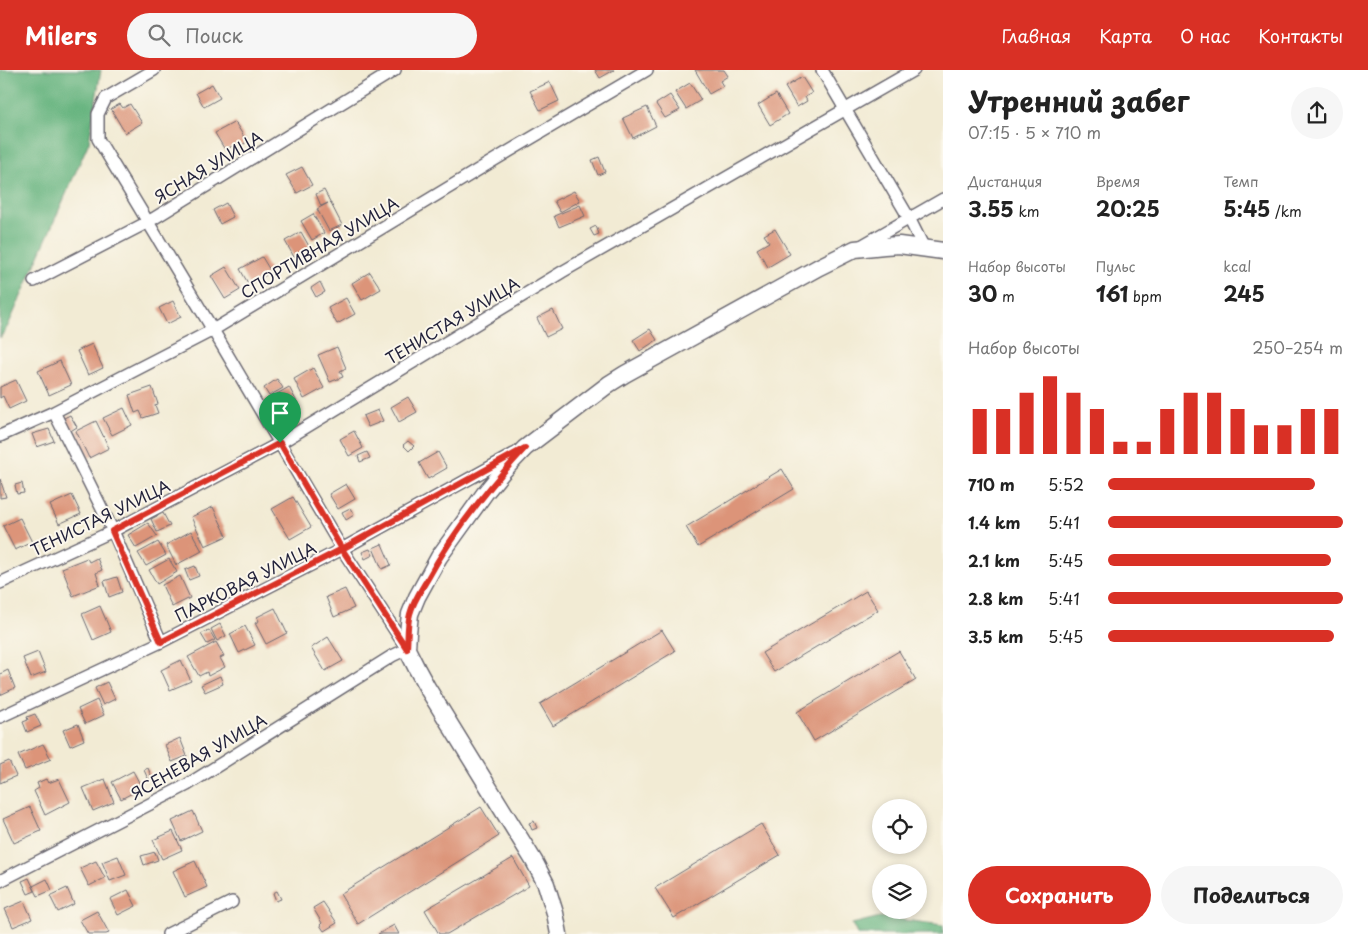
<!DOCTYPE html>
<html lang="ru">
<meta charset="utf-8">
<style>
body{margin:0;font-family:"Playpen Sans",sans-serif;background:#f6f6f6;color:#222;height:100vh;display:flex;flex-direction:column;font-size:19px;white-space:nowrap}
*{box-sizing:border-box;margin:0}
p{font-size:16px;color:#767676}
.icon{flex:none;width:28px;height:28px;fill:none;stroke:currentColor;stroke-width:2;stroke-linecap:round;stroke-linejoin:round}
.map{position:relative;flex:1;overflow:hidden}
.sheet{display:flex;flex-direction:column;background:#fff;width:425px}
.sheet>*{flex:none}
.controls{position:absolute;left:872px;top:729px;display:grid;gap:10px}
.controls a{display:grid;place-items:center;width:55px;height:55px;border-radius:50%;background:#fff;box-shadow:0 2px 8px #0003;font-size:25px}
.pin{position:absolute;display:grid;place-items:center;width:42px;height:42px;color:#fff;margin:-51px -21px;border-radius:50% 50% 50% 0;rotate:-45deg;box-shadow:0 0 5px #0007}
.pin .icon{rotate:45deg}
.round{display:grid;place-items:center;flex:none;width:52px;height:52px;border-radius:26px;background:#f6f6f6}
.head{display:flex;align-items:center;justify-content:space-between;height:85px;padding:0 25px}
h1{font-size:28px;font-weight:700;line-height:38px}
.stats{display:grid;grid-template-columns:repeat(3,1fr);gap:8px;height:85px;padding:5px 25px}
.stats div{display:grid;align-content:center}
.stats b{font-size:21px;font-weight:700}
.stats small{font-size:14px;font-weight:400}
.stats p{font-size:14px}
.chart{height:140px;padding:10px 25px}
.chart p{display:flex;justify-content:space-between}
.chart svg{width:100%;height:90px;margin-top:5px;stroke:#d93025;stroke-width:6}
.cta{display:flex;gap:10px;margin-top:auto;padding:10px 25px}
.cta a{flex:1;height:58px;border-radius:30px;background:#d93025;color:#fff;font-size:20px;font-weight:700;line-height:58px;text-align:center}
.cta a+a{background:#f6f6f6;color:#222}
ul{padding:0 25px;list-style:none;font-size:16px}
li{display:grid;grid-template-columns:80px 60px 1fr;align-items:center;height:38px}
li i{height:12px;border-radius:6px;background:#d93025}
header{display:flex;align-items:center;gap:30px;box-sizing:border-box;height:70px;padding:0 25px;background:#d93025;color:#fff}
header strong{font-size:24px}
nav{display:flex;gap:28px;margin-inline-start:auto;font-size:18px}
.search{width:350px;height:45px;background:#f6f6f6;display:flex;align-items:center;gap:12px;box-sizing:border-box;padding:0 18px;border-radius:28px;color:#767676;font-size:19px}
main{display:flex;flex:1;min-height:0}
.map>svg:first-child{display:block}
</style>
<header>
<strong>Milers</strong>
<div class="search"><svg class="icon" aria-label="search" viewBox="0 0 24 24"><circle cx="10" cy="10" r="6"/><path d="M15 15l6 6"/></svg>Поиск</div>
<nav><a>Главная</a><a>Карта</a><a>О нас</a><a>Контакты</a></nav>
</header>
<main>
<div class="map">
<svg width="943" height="864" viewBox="0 0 943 864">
<rect width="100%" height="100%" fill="#fbf7ec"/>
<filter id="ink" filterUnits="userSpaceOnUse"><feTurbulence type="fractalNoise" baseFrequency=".02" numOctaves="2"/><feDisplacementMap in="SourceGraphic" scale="10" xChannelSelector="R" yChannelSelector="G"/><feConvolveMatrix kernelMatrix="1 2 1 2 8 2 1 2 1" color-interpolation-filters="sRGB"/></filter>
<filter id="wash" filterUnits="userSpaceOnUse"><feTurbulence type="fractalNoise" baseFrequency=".0096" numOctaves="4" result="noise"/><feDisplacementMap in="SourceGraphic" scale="20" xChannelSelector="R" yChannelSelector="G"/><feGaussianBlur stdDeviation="1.12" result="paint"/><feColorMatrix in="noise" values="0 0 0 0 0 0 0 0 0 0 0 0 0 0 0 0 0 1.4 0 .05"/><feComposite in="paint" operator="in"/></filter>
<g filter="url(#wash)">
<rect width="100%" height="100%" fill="#f2ebd4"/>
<!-- forest -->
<path fill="#66b47f" stroke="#446b5d" d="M0,0h101l-12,72 -81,184 -8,12z
M880,847l63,8v9h-86l-5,-10z"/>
<g id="blocks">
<!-- building -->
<path fill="#dc9479" d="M595,0h19l-14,8z
M695,0h29l4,6 -8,5 3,5 -14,8z
M802,7l10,16 -7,4 2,4 -10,6 -12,-20z
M550,12l9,19 -19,9 -10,-19z
M690,13l11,17 -15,9 -11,-17z
M212,14l8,14 -16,9 -8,-14z
M776,24l12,20 -18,11 -12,-20z
M670,25l10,15 -15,8 -9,-14z
M120,34l3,4 7,-4 12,19 -17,10 -14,-24z
M647,37l9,19 -23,12 -10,-20z
M235,52l12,20 -7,4 -2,-3 -13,7 -10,-17z
M599,87l6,15 -7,3 -6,-15z
M302,97l10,18 -15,8 -11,-18z
M324,120l18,35 -13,6 -12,-22 11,-6 -7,3 -5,-12z
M574,121l6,10 -20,11 -6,-11z
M226,133l7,14 -13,7 -7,-14z
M580,135l5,11 -26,11 -5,-11z
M313,144l11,19 -12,7 -11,-19z
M596,156l3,8 -5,2 -4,-7z
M775,159l15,25 -22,13 -11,-18 12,-7 -5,-7z
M301,162l9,16 -16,9 -9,-16z
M262,187l9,15 -22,13 -9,-16z
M226,197l14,23 -15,9 -14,-23z
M370,202l11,17 -19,11 -10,-17z
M320,212l5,10 -9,5 -5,-9z
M346,228l9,16 -18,10 -9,-16z
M173,231l8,16 -14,7 -8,-16z
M553,240l9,19 -16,8 -9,-19z
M650,259l7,11 -17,11 -7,-11z
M92,274l11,24 -15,7 -11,-24z
M337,277l9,21 -6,3 3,6 -13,5 -12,-27z
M60,291l11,24 -22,10 -11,-24z
M313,298l11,20 -20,11 -10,-20z
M277,309l6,9 -14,8 -5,-8z
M16,310l10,21 -17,8 -6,-13 -3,2v-11z
M152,317l6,17 -3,1 3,8 -15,5 -3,-7 -5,2 -6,-18z
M289,317l9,17 -12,7 -9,-17z
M274,325l2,5 -9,5 -3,-4z
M408,327l9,15 -18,10 -8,-15z
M124,338l8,17 -20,10 -9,-17z
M378,340l5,11 -15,6 -5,-11z
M70,345l7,12 -8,5 -7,-13z
M296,346l4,10 -15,7 -5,-10z
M96,351l13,27 -20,10 -13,-27z
M49,359l5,12 -17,6 -5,-13z
M354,361l9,17 -14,8 -9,-17z
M408,371l6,5 -5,5 -6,-6z
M367,382l3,6 -10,4 -2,-6z
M438,382l9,16 -19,11 -9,-16z
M782,399l12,20 -96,58 -12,-20z
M0,409l6,18 -6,1z
M22,413l2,10 -7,1 -2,-9z
M346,414l9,15 -17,10 -9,-15z
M72,425l9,19 -22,10 -9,-19z
M293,427l18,30 -21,12 -18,-30z
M213,437l14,29 -22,10 -14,-29z
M350,438l4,7 -8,5 -4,-8z
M163,443l7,13 -13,6 -6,-13z
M20,448l12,24 -17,8 -12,-24z
M148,453l9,13 -21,12 -8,-13z
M191,461l11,20 -26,14 -10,-20z
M158,472l8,13 -20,11 -8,-13z
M382,474l9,21 -9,4 -9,-21z
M370,479l3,6 -8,4 -3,-7z
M87,488l2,4 8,-4 5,12 -6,3 4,12 -27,11 -11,-28z
M169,489l8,13 -20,12 -8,-14z
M195,496l4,10 -10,4 -4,-10z
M180,506l10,22 -18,9 -10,-22z
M117,507l5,15 -13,5 -5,-16z
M345,519l9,19 -20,9 -8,-20z
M866,521l12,19 -104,62 -12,-19z
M100,536l11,26 -18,8 -11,-26z
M275,538l12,25 -21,11 -11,-21 4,-2 -2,-4z
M220,554l6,12 -9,5 -6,-12z
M245,556l10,19 -16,8 -9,-19z
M209,560l6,10 -8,4 -6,-10z
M662,560l13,21 -122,75 -13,-22z
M328,567l15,24 -18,10 -14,-23z
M216,572l8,14 -4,2 5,9 -17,9 -1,-4 -8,4 -11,-19z
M899,581l17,29 -102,61 -17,-29z
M38,582l8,20 -15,6 -8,-20z
M181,590l10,21 -21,9 -9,-20z
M8,600l7,18 -15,7v-21z
M220,606l3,8 -18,8 -4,-7z
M107,612l8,17 -12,6 -8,-17z
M97,630l7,15 -19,9 -7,-15z
M35,644l6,12 -14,6 -4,-10 5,-2 -1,-3z
M78,654l6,16 -14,6 -7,-16z
M180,668l7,18 -15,6 -7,-17z
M43,674l8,15 -26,11 -7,-15z
M9,691l7,15 -16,7v-18z
M148,698l4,10 -4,1 -4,-9z
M133,701l9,17 -21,11 -9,-17z
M46,709l2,4 11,-4 11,23 -25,13 -11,-24 5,-3 -2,-5z
M105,709l9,23 -21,9 -10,-23z
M30,737l11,24 -27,12 -11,-24z
M481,737l18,29 -141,88 -18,-30z
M193,741l9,20 -21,10 -9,-20z
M534,751l3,7 -5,2 -3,-7z
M761,754l19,31 -106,63 -19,-30z
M173,761l9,19 -20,9 -9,-19z
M155,782l3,8 -14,5 -3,-9z
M118,786l8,19 -16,6 -8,-19z
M513,788l16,28 -82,48h-8l-14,-24z
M96,791l9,17 -16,8 -9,-18z
M195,791l12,26 -22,10 -12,-26z
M29,808l6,13 -7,3 -6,-13z
M47,809l5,11 -14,6 -5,-10z
M67,818l7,16 -16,8 -8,-16z
M128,820l8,16 -18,9 -8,-16z
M277,821l4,8 -5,2 -3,-8z
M24,831l8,18 -19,8 -8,-18z
M323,832l14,21 -13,8 -4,-6 2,-2 -9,-15z
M97,841l12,22 -3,1h-18l-8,-14z
M394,855l5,9h-21z"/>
</g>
</g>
<g filter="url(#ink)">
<use href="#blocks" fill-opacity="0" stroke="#6b6871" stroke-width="1"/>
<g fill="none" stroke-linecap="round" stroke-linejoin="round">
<defs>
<path id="street" d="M822,0l87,148 15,30
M861,176l82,-47
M34,211l114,-59 247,-152
M54,342l59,119 48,111
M0,366l54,-24 159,-82 283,-171 151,-89
M0,513l113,-52 167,-88 282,-171 352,-202
M0,647l161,-75 181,-93 172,-95
M0,811l187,-96 205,-129 15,-7 -65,-100 -129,-219 -115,-191v-25l8,-16 48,-28
M168,864l64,-32"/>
<path id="secondary" d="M559,864l-4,-21 -9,-29 -12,-23 -106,-172 -11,-20 -10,-20 1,-16 2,-19 7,-17 22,-40 46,-64 19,-23 21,-22 84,-64 16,-10 194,-107 36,-18 29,-3 15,-1 44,6"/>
</defs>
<!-- street casing -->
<use href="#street" stroke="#6b6871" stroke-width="14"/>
<!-- secondary casing -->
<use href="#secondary" stroke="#6b6871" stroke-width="19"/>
<!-- street -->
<use href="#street" stroke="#fff" stroke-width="11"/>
<!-- secondary -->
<use href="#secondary" stroke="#fff" stroke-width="16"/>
</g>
</g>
<g fill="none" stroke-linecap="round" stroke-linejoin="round" filter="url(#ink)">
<defs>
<path id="route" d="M280,373l62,106 65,100c1,-12 0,-24 3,-35 3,-12 11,-24 17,-34 26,-48 61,-92 98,-132l-183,101 -181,93 -49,-111 168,-88"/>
</defs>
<!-- route casing -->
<use href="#route" stroke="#fff" stroke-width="10"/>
<!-- route -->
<use href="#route" stroke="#d93025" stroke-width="6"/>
</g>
<g text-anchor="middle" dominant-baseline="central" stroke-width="4" stroke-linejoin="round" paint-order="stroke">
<!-- street labels -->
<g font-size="16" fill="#22223b" stroke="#fbf7ec">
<text transform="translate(208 96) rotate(-31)">ЯСНАЯ УЛИЦА</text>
<text transform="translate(319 177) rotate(-31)">СПОРТИВНАЯ УЛИЦА</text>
<text transform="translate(452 250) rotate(-31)">ТЕНИСТАЯ УЛИЦА</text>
<text transform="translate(100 447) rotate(-26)">ТЕНИСТАЯ УЛИЦА</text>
<text transform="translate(245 511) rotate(-27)">ПАРКОВАЯ УЛИЦА</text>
<text transform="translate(198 686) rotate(-30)">ЯСЕНЕВАЯ УЛИЦА</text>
</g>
</g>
</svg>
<div class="controls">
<a><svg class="icon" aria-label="locate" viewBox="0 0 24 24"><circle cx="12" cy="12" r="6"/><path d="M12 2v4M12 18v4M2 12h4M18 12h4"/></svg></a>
<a><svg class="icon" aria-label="layers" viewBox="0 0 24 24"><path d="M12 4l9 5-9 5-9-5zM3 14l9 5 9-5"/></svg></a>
</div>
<div class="pin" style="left:280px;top:373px;background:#1e9e55"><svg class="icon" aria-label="arrive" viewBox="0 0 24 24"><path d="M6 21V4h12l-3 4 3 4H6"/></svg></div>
</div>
<section class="sheet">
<div class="head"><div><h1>Утренний забег</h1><p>07:15 · 5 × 710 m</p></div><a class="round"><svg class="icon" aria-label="share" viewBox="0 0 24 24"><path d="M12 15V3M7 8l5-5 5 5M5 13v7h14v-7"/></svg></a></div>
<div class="stats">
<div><p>Дистанция</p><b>3.55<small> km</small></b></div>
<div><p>Время</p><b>20:25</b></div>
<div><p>Темп</p><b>5:45<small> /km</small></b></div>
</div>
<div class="stats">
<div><p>Набор высоты</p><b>30<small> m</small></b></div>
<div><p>Пульс</p><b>161<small> bpm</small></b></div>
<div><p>kcal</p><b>245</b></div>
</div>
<div class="chart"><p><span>Набор высоты</span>250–254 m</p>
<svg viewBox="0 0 160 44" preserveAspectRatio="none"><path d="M5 44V22M15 44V22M25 44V14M35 44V6M45 44V14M55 44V22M65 44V38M75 44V38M85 44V22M95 44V14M105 44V14M115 44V22M125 44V30M135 44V30M145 44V22M155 44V22"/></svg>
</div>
<ul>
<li><b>710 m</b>5:52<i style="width:88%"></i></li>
<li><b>1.4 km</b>5:41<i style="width:100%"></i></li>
<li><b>2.1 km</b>5:45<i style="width:95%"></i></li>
<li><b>2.8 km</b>5:41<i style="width:100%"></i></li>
<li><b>3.5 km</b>5:45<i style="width:96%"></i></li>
</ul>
<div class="cta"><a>Сохранить</a><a>Поделиться</a></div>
</section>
</main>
